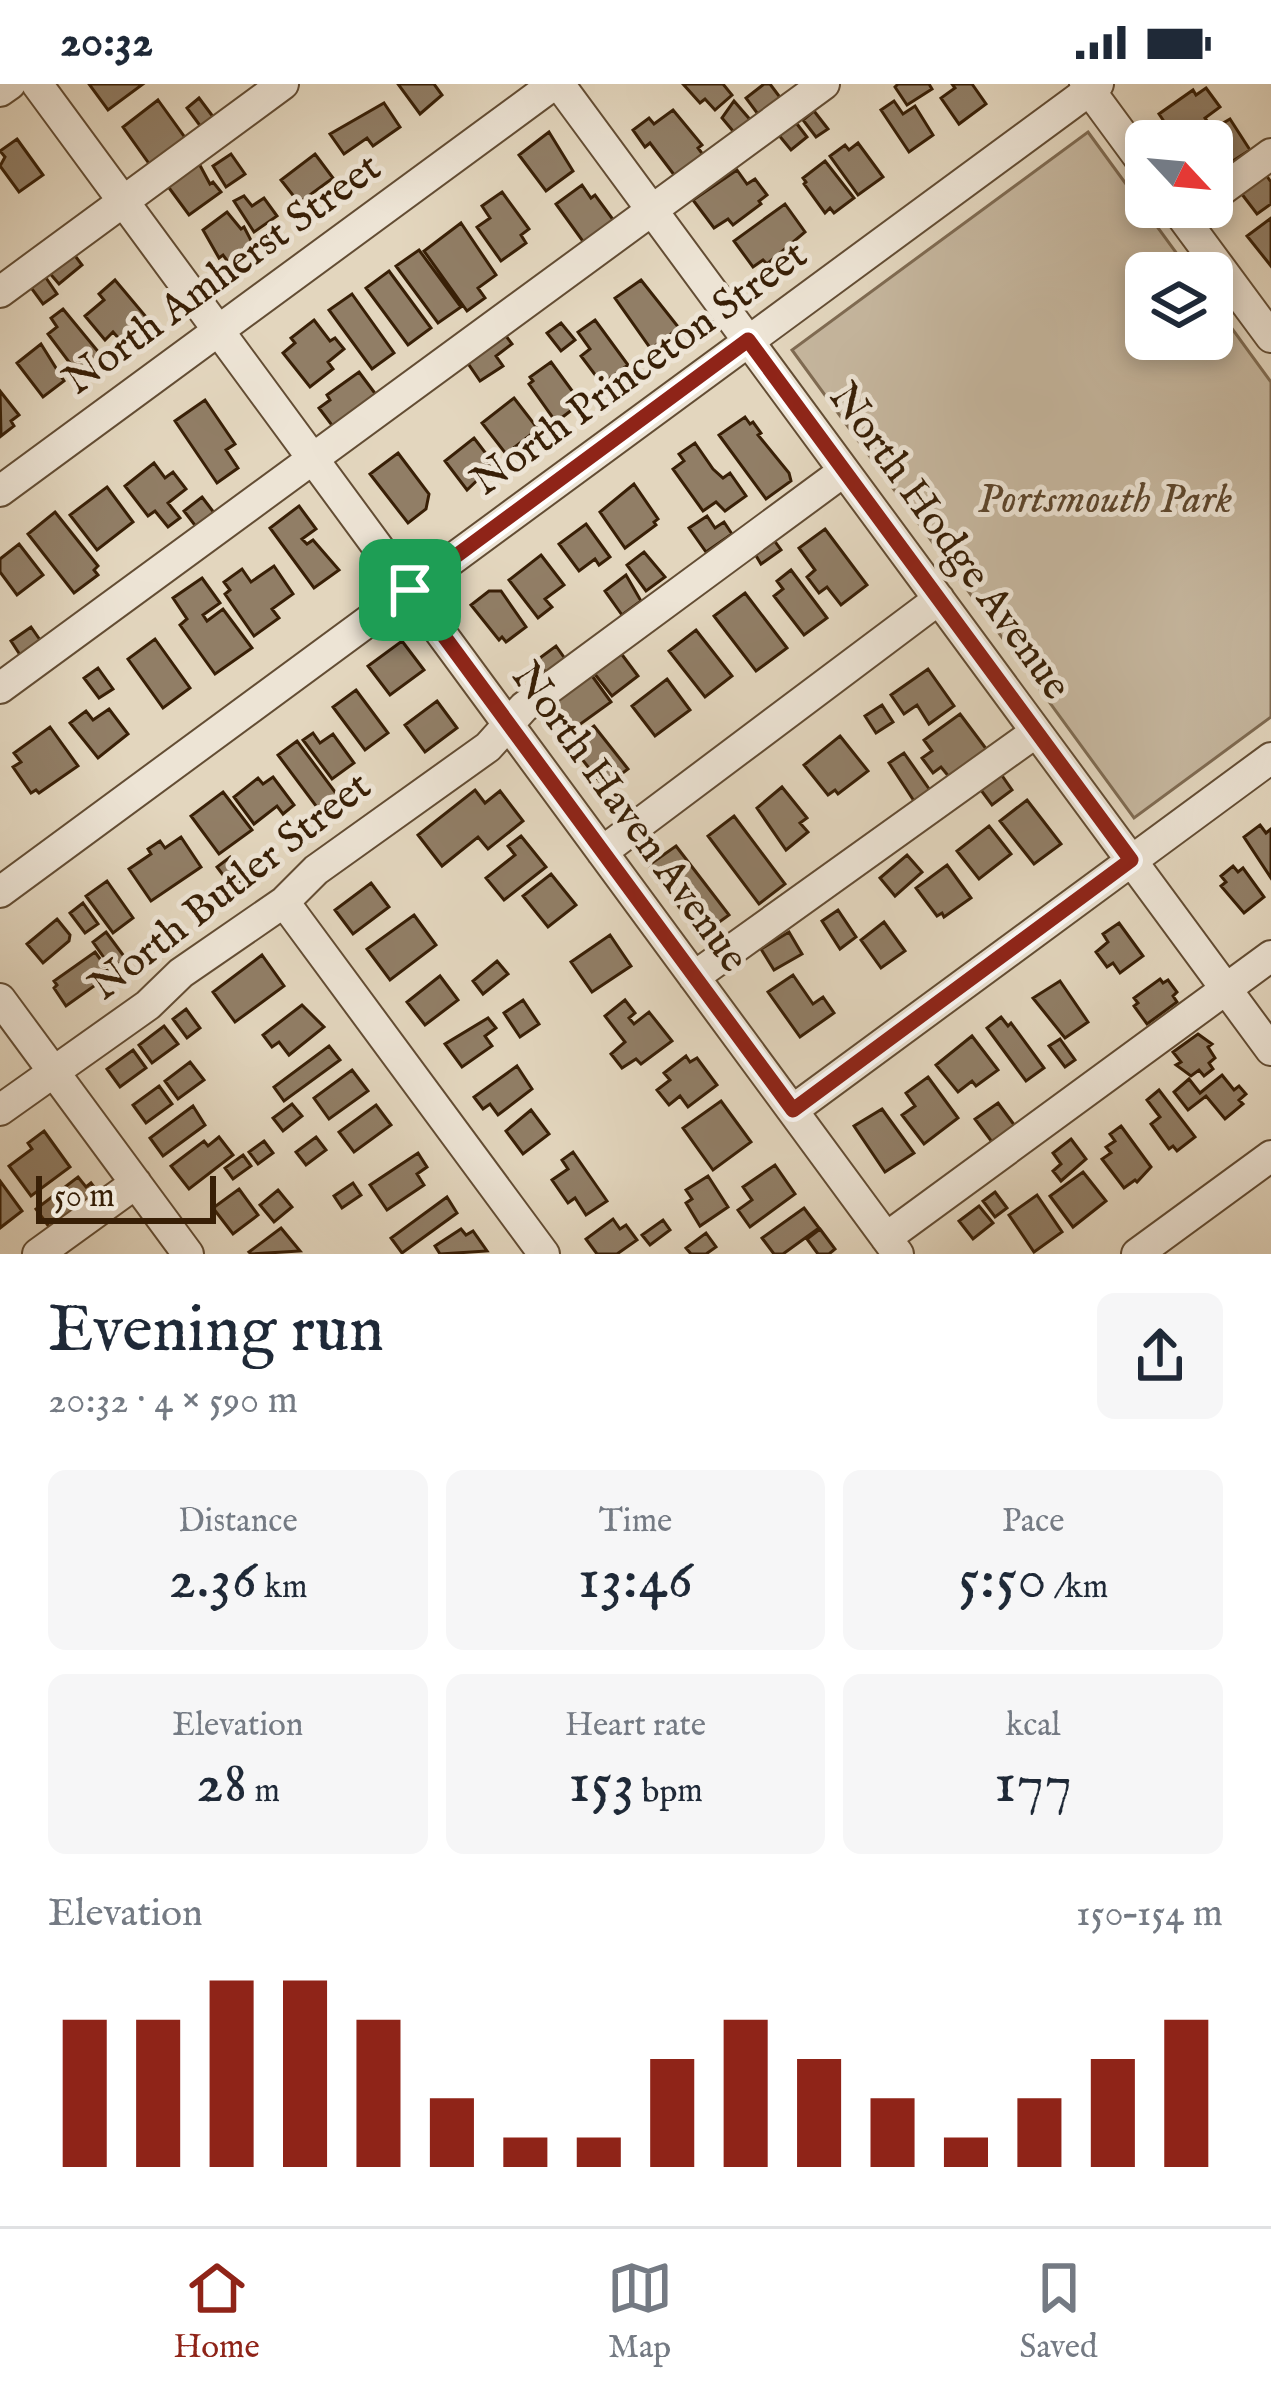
<!DOCTYPE html>
<meta charset="utf-8">
<style>
body{margin:0;font-family:"IM FELL English",serif;background:#f6f6f7;color:#1f2937;height:100vh;display:flex;flex-direction:column;font-size:45px;white-space:nowrap}
*{box-sizing:border-box;margin:0}
p{font-size:39px;color:#747a83}
.icon{flex:none;width:66px;height:66px;fill:none;stroke:currentColor;stroke-width:2;stroke-linecap:round;stroke-linejoin:round}
.map{position:relative;height:1170px;overflow:hidden}
.side{display:flex;flex-direction:column;background:#fff;flex:1}
.side>*{flex:none}
.needle{width:78px;rotate:116deg}
.controls{position:absolute;left:1125px;top:36px;display:grid;gap:24px}
.controls a{display:grid;place-items:center;width:108px;height:108px;border-radius:18px;background:#fff;box-shadow:0 6px 18px #0003;font-size:60px}
.scale{position:absolute;left:36px;bottom:30px;width:180px;box-sizing:border-box;padding-left:12px;border:6px solid #381f06;border-top:0;font-size:33px;line-height:42px;white-space:nowrap;color:#381f06;-webkit-text-stroke:9px #ede4d5;paint-order:stroke}
.pin{position:absolute;display:grid;place-items:center;width:102px;height:102px;color:#fff;margin:-51px;border-radius:24px;box-shadow:0 6px 18px #0006}
.round{display:grid;place-items:center;flex:none;width:126px;height:126px;border-radius:18px;background:#f6f6f7}
.overview{display:flex;align-items:center;justify-content:space-between;height:204px;padding:0 48px}
h1{font-size:66px;font-weight:600;line-height:90px}
.metrics{display:grid;grid-template-columns:repeat(3,1fr);gap:18px;height:204px;padding:12px 48px}
.metrics div{display:grid;align-content:center;border-radius:18px;background:#f6f6f7;text-align:center}
.metrics b{font-size:60px;font-weight:600}
.metrics small{font-size:33px;font-weight:400}
.metrics p{font-size:33px}
.chart{height:336px;padding:24px 48px}
.chart p{display:flex;justify-content:space-between}
.chart svg{width:100%;height:216px;margin-top:12px;stroke:#8f2418;stroke-width:6}
.status{display:flex;justify-content:space-between;align-items:center;height:84px;padding:0 60px;background:#fff;direction:ltr}
.status svg{height:33px;fill:currentColor}
.dock{display:flex;justify-content:space-around;align-items:center;height:168px;border-top:3px solid #e0e1e3;background:#fff;font-size:33px;color:#747a83}
.dock a{display:grid;justify-items:center;gap:6px}
.dock .current{color:#8f2418}
.map>svg:first-child{display:block}
</style>
<div class="status"><b>20:32</b><svg viewBox="0 0 49 12"><path d="M0 12V9h3v3zM5 12V6h3v6zM10 12V3h3v9zM15 12V0h3v12zM26 1h20v11H26zM47 4h2v5h-2z"/></svg></div>
<div class="map">
<svg width="1271" height="1170" viewBox="0 0 1271 1170">
<rect width="100%" height="100%" fill="#e3d6be"/>
<filter id="stains"><feTurbulence type="fractalNoise" baseFrequency=".00167" numOctaves="4"/><feColorMatrix values="0 0 0 0 .2 0 0 0 0 .09 0 0 0 0 .02 0 0 0 .5 -.17"/></filter>
<radialGradient id="worn" r=".72"><stop offset=".6" stop-color="#630" stop-opacity="0"/><stop offset="1" stop-color="#630" stop-opacity=".3"/></radialGradient>
<!-- green -->
<path fill="#c6b79f" stroke="#7f6b52" stroke-width="3" d="M1088,48l103,141h-45v66h66v-38l59,81v335l-137,101 -342,-468z"/>
<!-- building -->
<path fill="#917e66" stroke="#381f06" stroke-width="3" d="M89,0h54l-35,26z
M398,0h36l8,11 -22,19z
M683,0h40l9,11 -17,15 -10,-11 -5,4z
M764,0h6l15,20 -22,17 -17,-23z
M898,0h31l3,5 -25,16 -12,-18z
M952,0h20l14,20 -27,20 -18,-26 14,-10z
M1206,4l14,19 -15,11 5,7 -9,6 -10,-3 -15,11 -17,-25 34,-24 3,5z
M199,14l15,20 -13,9 -14,-19z
M158,16l28,39 -36,26 -27,-38z
M734,17l19,22 -15,14 -16,-19z
M894,17l9,13 12,-8 18,29 -24,17 -28,-42z
M384,19l16,24 -27,19 -6,-8 -23,16 -14,-20z
M673,26l29,35 -4,3 9,12 -32,16 -25,-33 -5,4 -12,-17 16,-12 5,6z
M814,27l14,18 -12,8 -13,-17z
M1230,35l20,31 -22,14 -15,-23 13,-8 -6,-8z
M794,36l13,17 -16,13 -14,-17z
M549,48l24,39 -27,20 -27,-36z
M17,55l26,36 -24,17 -19,-26 5,-9 -5,-6z
M858,59l25,34 -25,18 -28,-39 15,-11 4,5z
M231,70l14,20 -19,13 -13,-21z
M315,70l18,24 -34,25 -18,-23z
M196,74l14,26 3,-2 8,10 -32,23 -25,-34z
M825,77l29,37 -20,15 -4,-5 -5,5 -21,-29 2,-2 -3,-4z
M737,86l10,14 8,-5 12,16 -8,6 2,3 -28,21 -5,-6 -14,9 -21,-28z
M1266,91l5,7v22l-14,10 -16,-21z
M582,101l9,13 4,-3 22,30 -30,22 -31,-43z
M502,108l27,37 -8,6 5,8 -25,18 -24,-34 13,-9 -8,-12z
M244,112l8,10 12,-8 13,18 -23,16 -20,-31z
M785,120l20,28 -38,32 -4,-4 -10,7 -19,-26z
M227,128l14,17 3,-2 11,21 -24,18 -8,-11 -4,3 -16,-28z
M1271,134v48l-24,-30z
M461,139l35,52 -18,13 7,10 -18,13 -43,-60z
M70,165l12,16 -23,19 -13,-15z
M419,166l42,57 -23,16 -42,-57z
M389,187l42,57 -23,17 -42,-57z
M44,191l13,19 -14,10 -14,-19z
M115,196l32,38 -26,23 -8,-9 -8,8 -20,-24 19,-16 -5,-6z
M641,196l38,48 -28,21 -36,-51z
M352,210l42,59 -22,16 -43,-59z
M63,225l42,51 -24,18 -33,-44 9,-7 -6,-9z
M314,236l16,21 5,-3 9,11 -16,13 5,7 -23,18 -27,-34 12,-10 -4,-5z
M595,236l33,45 -26,19 -21,-28 9,-7 -12,-17z
M561,239l14,17 -14,11 -14,-18z
M503,248l9,12 -16,12 7,10 -23,15 -15,-22z
M41,260l23,37 -21,16 -26,-34z
M551,278l30,41 -25,19 -27,-38 4,-3 -3,-4z
M359,288l18,24 -43,32 -15,-20 11,-8 -3,-5z
M0,307l19,24 -8,6 3,5 -13,10z
M514,314l24,31 -32,25 -24,-31z
M205,316l30,44 -9,6 12,18 -21,15 -42,-62z
M745,333l5,7 3,-2 8,11 -3,2 31,38 2,8 -25,18 -47,-64z
M474,354l20,26 -27,26 -22,-29z
M695,359l18,26 10,9 7,-5 16,23 -21,15 -9,-9 -13,9 -30,-42 11,-8 -5,-7z
M398,369l31,41 -3,15 -18,14 -38,-49z
M154,379l11,15 8,-6 13,17 -18,14 12,15 -12,9 -13,-16 -7,5 -23,-30z
M634,400l24,35 -4,3 2,3 -31,23 -25,-36z
M107,403l26,35 -36,28 -27,-35z
M202,413l13,17 -18,14 -13,-17z
M299,422l17,23 -14,10 5,5 6,-4 26,30 -25,18 -44,-60z
M55,428l43,54 -4,4 4,5 -24,18 -46,-59z
M707,432l8,12 9,-6 8,12 -26,18 -17,-24z
M586,440l24,33 -11,8 -4,-6 -16,12 -20,-27z
M825,445l42,56 -26,20 -14,-18 -8,6 -12,-16 8,-7 -16,-22z
M771,452l10,14 -20,14 -9,-15z
M19,460l24,31 -26,20 -17,-23v-13z
M644,468l21,25 -19,14 -19,-26z
M541,471l23,30 -19,14 7,8 -14,11 -29,-38z
M274,482l19,28 -21,15 7,9 -25,18 -29,-42 5,-4 -6,-8 18,-13 9,13z
M791,486l36,48 -23,17 -30,-39 9,-7 -6,-8z
M626,491l15,26 -19,14 -17,-24z
M202,494l18,25 -17,12 4,6 16,-12 29,39 -37,26 -35,-49 7,-6 -14,-21z
M489,507h12l25,36 -20,15 -4,-5 -3,3 -28,-35z
M745,509l42,55 -31,23 -42,-55z
M31,543l14,20 -21,14 -13,-20z
M696,546l36,46 -27,21 -36,-46z
M155,555l35,49 -27,20 -35,-49z
M402,557l22,29 -34,25 -22,-29z
M556,562l12,17 -19,14 -12,-17z
M620,568l18,24 -26,20 -18,-23z
M98,584l15,21 -14,9 -15,-20z
M928,585l26,37 -25,18 -12,-19 -13,9 -13,-19z
M590,589l21,29 -43,31 -21,-29z
M667,595l23,31 -35,26 -23,-30z
M356,606l32,43 -23,17 -32,-43z
M437,617l20,27 -32,24 -20,-27z
M882,621l11,17 -17,11 -11,-17z
M109,625l19,25 -30,24 -28,-35 16,-12 7,9z
M960,630l27,36 -37,28 -9,-11 -8,6 -11,-15 10,-7 -8,-11z
M594,642l34,43 -24,18 -34,-43z
M50,643l28,39 -39,27 -3,-3 -5,3 -18,-26 8,-5 -7,-9z
M313,649l7,10 13,-9 21,29 -22,16 -29,-39z
M840,652l28,35 -30,23 -3,-4 -7,5 -24,-30z
M297,657l41,55 -19,14 -41,-55z
M904,669l28,40 -16,11 -27,-41z
M996,683l16,23 -20,15 -17,-23z
M273,693l21,28 -11,9 -6,-8 -23,18 -20,-27 24,-19 5,6z
M782,703l25,31 -7,5 8,9 -22,18 -29,-42z
M475,706l10,13 15,-12 23,30 -35,28 -10,-12 -36,29 -24,-31z
M223,708l29,38 -33,24 -28,-38z
M1027,716l34,44 -27,20 -34,-43z
M734,732l51,68 -26,20 -51,-68z
M1260,741l6,8 5,-4v49l-27,-41z
M989,742l22,28 -32,25 -22,-28z
M521,752l25,31 -42,33 -18,-22 29,-23 -7,-9z
M181,753l20,30 -50,34 -22,-32 22,-15 -3,-5 12,-8 5,7z
M676,762l53,69 -29,21 -51,-71z
M907,771l15,17 -27,24 -15,-18z
M230,773l15,20 -13,10 -15,-20z
M947,781l24,33 -27,19 -2,-4 -5,3 -21,-28z
M1233,782l5,6 5,-4 21,29 -20,16 -23,-27 5,-4 -5,-6z
M551,790l25,31 -28,22 -25,-31z
M107,797l26,37 -20,15 -27,-37z
M371,799l18,24 -36,27 -18,-24z
M83,819l15,21 -13,9 -15,-20z
M838,826l18,27 -16,12 -18,-28z
M414,831l22,30 -46,35 -23,-31z
M57,835l13,16 -1,6 -26,22 -16,-19z
M884,838l21,29 -24,17 -20,-28z
M1119,839l24,33 -23,17 -7,-10 -6,4 -11,-15 12,-10 -5,-8z
M106,848l20,27 -14,10 -19,-27z
M789,848l13,22 -28,16 -13,-21z
M610,851l21,31 -39,26 -21,-30z
M95,868l16,22 -45,32 -12,-18 3,-3 -3,-4z
M262,871l22,31 -49,36 -22,-30z
M497,877l11,13 -25,20 -10,-13z
M793,891l20,29 10,-7 11,16 -34,24 -32,-45z
M440,892l18,24 -33,25 -18,-23z
M1160,895l3,4 5,-3 9,12 -4,4 4,6 -30,22 -13,-18 4,-3 -4,-5z
M1060,897l28,41 -23,16 -32,-40z
M523,916l16,24 -19,13 -16,-24z
M625,916l10,13 -6,5 5,6 15,-12 23,29 -31,23 -5,-5 -14,9 -11,-14 14,-12 -20,-26z
M302,921l22,22 -35,28 -10,-13 -7,5 -9,-12z
M186,925l14,19 -13,10 -14,-19z
M1001,933l7,9 3,-3 33,45 -18,13 -39,-53z
M488,934l8,10 -11,8 7,10 -30,21 -17,-23z
M164,942l14,18 -26,19 -13,-18z
M1198,950l14,10 -4,3 7,11 -6,5 4,6 -9,7 -5,-6 -8,6 -15,-11 5,-3 -8,-10z
M972,952l26,34 -22,16 -4,-5 -14,11 -22,-27z
M1060,955l15,21 -10,7 -16,-21z
M329,962l11,14 -56,41 -10,-14z
M133,966l13,18 -26,19 -13,-18z
M686,972l4,6 7,-4 20,27 -29,22 -8,-11 -11,9 -12,-15 13,-10 -6,-7z
M190,978l14,18 -26,19 -13,-18z
M517,982l15,23 -34,26 -8,-11 -7,5 -9,-12z
M352,986l16,21 -39,28 -15,-21z
M1222,991l12,15 5,-4 7,8 -7,6 4,4 -18,15 -19,-23 -18,14 -14,-18 15,-13 11,14z
M928,993l30,41 -34,26 -22,-29 13,-9 -9,-13z
M159,1002l13,18 -26,19 -13,-18z
M1159,1006l36,47 -18,14 -4,-5 -4,3 -18,-25 9,-7 -13,-17z
M721,1017l30,41 -38,28 -30,-42z
M998,1019l17,23 -23,16 -17,-23z
M292,1020l10,12 -19,15 -10,-13z
M376,1021l15,20 -37,27 -15,-20z
M193,1022l12,19 -42,31 -13,-18z
M882,1025l32,44 -29,19 -31,-46z
M531,1026l18,24 -26,20 -17,-23z
M1121,1042l30,41 -14,15 -2,-2 -11,8 -22,-29 9,-6 -5,-6 9,-6 -5,-7z
M44,1047l26,36 -39,29 -22,-30 23,-17 -4,-6z
M219,1053l14,18 -44,34 -18,-23 33,-25 4,5z
M316,1053l10,13 -20,15 -10,-13z
M1071,1055l15,20 -25,22 -8,-10 8,-7 -8,-11z
M264,1057l9,12 -15,11 -9,-12z
M573,1068l34,49 -21,14 -11,-17 -7,5 -16,-23 16,-11 -6,-9z
M418,1069l9,14 -10,7 7,11 -37,25 -17,-25z
M243,1071l8,11 -18,13 -8,-11z
M775,1081l20,29 -45,33 -12,-17 14,-10 -9,-13z
M1083,1088l23,29 -33,26 -23,-31z
M708,1092l20,31 -28,19 -14,-23 6,-4 -6,-9z
M78,1093l8,10 5,-4 9,12 -48,36 -16,-22z
M0,1097l22,30 -22,17z
M353,1099l8,12 -19,13 -8,-12z
M239,1105l19,26 -25,19 -20,-26z
M278,1106l14,17 -18,15 -14,-17z
M995,1108l12,16 -12,9 -12,-16z
M1037,1111l25,37 -28,20 -25,-37z
M447,1113l10,16 -55,40 -11,-15z
M979,1122l14,17 -20,16 -14,-18z
M804,1124l15,20 -36,26h-9l-12,-16z
M613,1135l7,10 6,-4 11,15 -20,14h-20l-11,-15z
M663,1136l7,10 -20,15 -8,-10z
M281,1144l19,23 -49,3 -2,-2z
M461,1145l5,6 7,-4 14,20 -47,3 -5,-8z
M820,1145l15,20 -6,5h-11l-11,-15z
M706,1149l10,14 -10,7h-15l-5,-6z"/>
<g fill="none" stroke-linecap="round" stroke-linejoin="round">
<defs>
<path id="minor" d="M37,0l861,1170
M559,0l712,966
M1085,0l61,83
M0,7l10,-7
M1212,113l59,-43
M1175,123l96,130
M0,208l283,-208
M0,407l554,-407
M0,604l824,-604
M602,768l337,-253
M0,808l1098,-808
M284,818l260,352
M694,893l342,-245
M0,915l188,255
M0,1026l148,-105 33,-32 103,-71 32,-32 172,-123 36,-40 320,-236
M793,1026l478,-352
M886,1154l385,-282
M38,1170l98,-71
M1137,1170l134,-98"/>
</defs>
<!-- minor casing -->
<use href="#minor" stroke="#634d34" stroke-width="34"/>
<!-- minor -->
<use href="#minor" stroke="#ede4d5" stroke-width="30"/>
</g>
<g fill="none" stroke-linecap="round" stroke-linejoin="round">
<defs>
<path id="route" d="M748,256l383,520 -338,250 -383,-520z"/>
</defs>
<!-- route casing -->
<use href="#route" stroke="#fff" stroke-width="24"/>
<!-- route -->
<use href="#route" stroke="#8f2418" stroke-width="15"/>
</g>
<g text-anchor="middle" dominant-baseline="central" stroke-width="10" stroke-linejoin="round" paint-order="stroke">
<!-- street labels -->
<g font-size="42" fill="#381f06" stroke="#ede4d5">
<text transform="translate(223 191) rotate(-36)">North Amherst Street</text>
<text transform="translate(640 285) rotate(-36)">North Princeton Street</text>
<text transform="translate(949 458) rotate(54)">North Hodge Avenue</text>
<text transform="translate(629 734) rotate(54)">North Haven Avenue</text>
<text transform="translate(231 803) rotate(-38)">North Butler Street</text>
</g>
<!-- park labels -->
<g font-size="42" font-style="italic" fill="#5c452c" stroke="#ede4d5">
<text x="1105" y="416">Portsmouth Park</text>
</g>
</g>
<rect width="100%" height="100%" filter="url(#stains)"/>
<rect width="100%" height="100%" fill="url(#worn)"/>
</svg>
<div class="controls">
<a><svg class="needle" viewBox="-14 -14 28 28"><path d="M0-13l5 13h-10z" fill="#e53935"/><path d="M0 13l5-13h-10z" fill="#747a83"/></svg></a>
<a><svg class="icon" aria-label="layers" viewBox="0 0 24 24"><path d="M12 4l9 5-9 5-9-5zM3 14l9 5 9-5"/></svg></a>
</div>
<div class="scale">50 m</div>
<div class="pin" style="left:410px;top:506px;background:#1e9e55"><svg class="icon" aria-label="arrive" viewBox="0 0 24 24"><path d="M6 21V4h12l-3 4 3 4H6"/></svg></div>
</div>
<section class="side">
<div class="overview"><div><h1>Evening run</h1><p>20:32 · 4 × 590 m</p></div><a class="round"><svg class="icon" aria-label="share" viewBox="0 0 24 24"><path d="M12 15V3M7 8l5-5 5 5M5 13v7h14v-7"/></svg></a></div>
<div class="metrics">
<div><p>Distance</p><b>2.36<small> km</small></b></div>
<div><p>Time</p><b>13:46</b></div>
<div><p>Pace</p><b>5:50<small> /km</small></b></div>
</div>
<div class="metrics">
<div><p>Elevation</p><b>28<small> m</small></b></div>
<div><p>Heart rate</p><b>153<small> bpm</small></b></div>
<div><p>kcal</p><b>177</b></div>
</div>
<div class="chart"><p><span>Elevation</span>150–154 m</p>
<svg viewBox="0 0 160 44" preserveAspectRatio="none"><path d="M5 44V14M15 44V14M25 44V6M35 44V6M45 44V14M55 44V30M65 44V38M75 44V38M85 44V22M95 44V14M105 44V22M115 44V30M125 44V38M135 44V30M145 44V22M155 44V14"/></svg>
</div>
</section>
<nav class="dock">
<a class="current"><svg class="icon" aria-label="home" viewBox="0 0 24 24"><path d="M3 11l9-7 9 7M6 9v11h12V9"/></svg>Home</a>
<a><svg class="icon" aria-label="map" viewBox="0 0 24 24"><path d="M3 6l6-2 6 2 6-2v14l-6 2-6-2-6 2zM9 4v14M15 6v14"/></svg>Map</a>
<a><svg class="icon" aria-label="saved" viewBox="0 0 24 24"><path d="M7 4h10v16l-5-4-5 4z"/></svg>Saved</a>
</nav>
